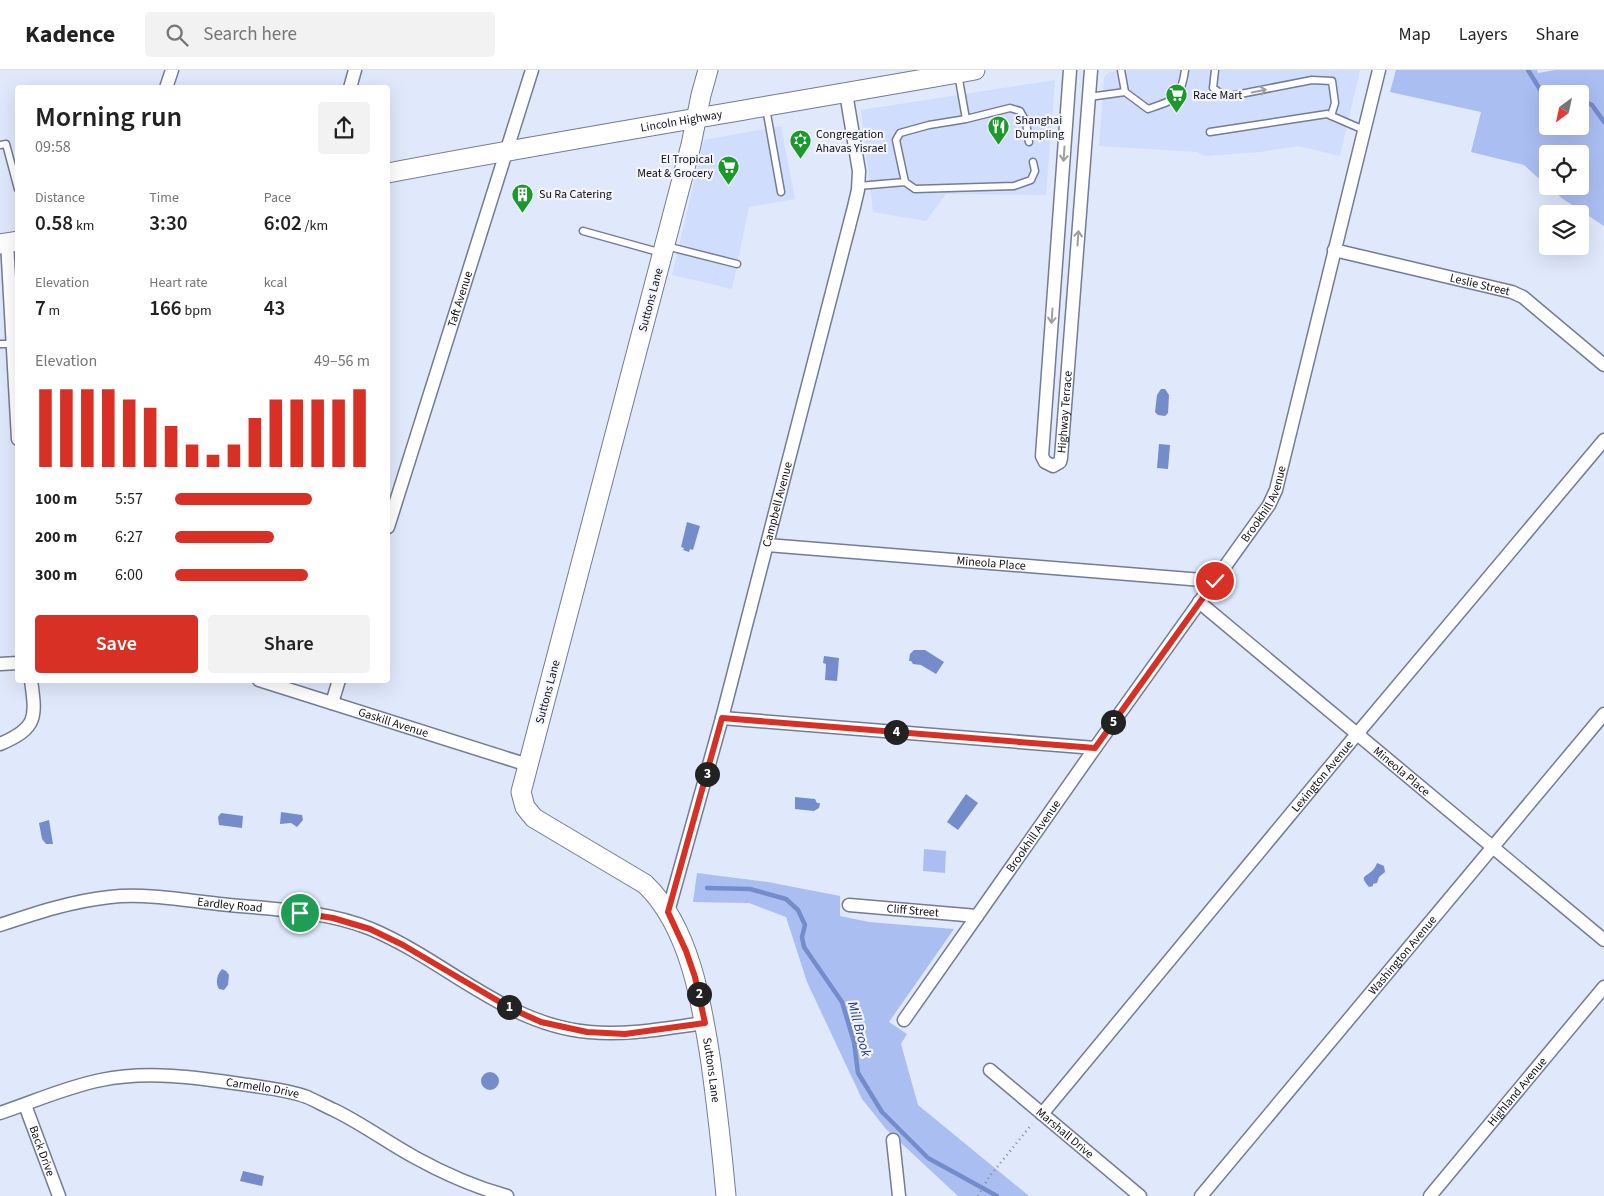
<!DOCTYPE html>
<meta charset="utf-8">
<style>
body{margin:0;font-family:"Source Sans 3",sans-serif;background:#f2f2f2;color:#222;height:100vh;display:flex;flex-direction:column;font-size:19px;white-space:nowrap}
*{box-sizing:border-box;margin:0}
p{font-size:16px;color:#767676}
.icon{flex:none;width:28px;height:28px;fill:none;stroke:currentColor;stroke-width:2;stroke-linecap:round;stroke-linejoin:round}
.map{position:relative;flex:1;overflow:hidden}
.panel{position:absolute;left:15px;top:15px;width:375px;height:598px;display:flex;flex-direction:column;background:#fff;border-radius:5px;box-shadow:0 5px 20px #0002}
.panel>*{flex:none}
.needle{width:32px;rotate:213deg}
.buttons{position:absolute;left:1539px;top:15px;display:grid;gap:10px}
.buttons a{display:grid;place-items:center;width:50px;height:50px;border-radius:5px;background:#fff;box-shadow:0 5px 20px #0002;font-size:25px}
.pin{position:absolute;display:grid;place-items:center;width:42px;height:42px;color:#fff;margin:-21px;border:2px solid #fff;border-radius:50%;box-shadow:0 1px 5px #0007}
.km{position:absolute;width:25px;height:25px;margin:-12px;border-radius:50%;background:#222;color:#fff;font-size:14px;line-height:25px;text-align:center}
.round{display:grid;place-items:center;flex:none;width:52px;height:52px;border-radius:5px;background:#f2f2f2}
.headline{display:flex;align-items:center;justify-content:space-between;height:85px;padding:0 20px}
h1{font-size:28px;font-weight:600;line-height:38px}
.figures{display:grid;grid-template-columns:repeat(3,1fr);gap:8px;height:85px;padding:5px 20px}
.figures div{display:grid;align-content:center}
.figures b{font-size:21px;font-weight:600}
.figures small{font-size:14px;font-weight:400}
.figures p{font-size:14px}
.chart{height:140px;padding:10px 20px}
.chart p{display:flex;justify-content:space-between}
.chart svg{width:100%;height:90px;margin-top:5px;stroke:#d93025;stroke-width:6}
.cta{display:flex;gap:10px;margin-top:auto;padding:10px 20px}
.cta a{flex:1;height:58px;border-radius:5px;background:#d93025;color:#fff;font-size:20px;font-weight:600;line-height:58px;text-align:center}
.cta a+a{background:#f2f2f2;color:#222}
ul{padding:0 20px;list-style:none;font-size:16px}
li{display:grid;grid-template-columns:80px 60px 1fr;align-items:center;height:38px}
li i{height:12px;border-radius:6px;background:#d93025}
header{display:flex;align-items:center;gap:30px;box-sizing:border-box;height:70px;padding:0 25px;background:#fff;border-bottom:1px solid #e0e0e0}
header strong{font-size:24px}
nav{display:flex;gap:28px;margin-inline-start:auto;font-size:18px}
.search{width:350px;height:45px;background:#f2f2f2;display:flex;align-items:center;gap:12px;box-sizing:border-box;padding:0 18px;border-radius:5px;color:#767676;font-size:19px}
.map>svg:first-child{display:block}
</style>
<header>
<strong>Kadence</strong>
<div class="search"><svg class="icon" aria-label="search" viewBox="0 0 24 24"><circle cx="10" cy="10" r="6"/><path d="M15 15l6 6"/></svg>Search here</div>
<nav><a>Map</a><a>Layers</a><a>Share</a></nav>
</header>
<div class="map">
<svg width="1604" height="1126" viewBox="0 0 1604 1126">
<rect width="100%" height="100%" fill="#e0e8fc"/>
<!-- built -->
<path fill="#d1ddfd" d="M1122,0h238l-20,86 -42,-10 -38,6 -55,4 -8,-4 -98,-6 5,-69 5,-5z
M1055,10l-9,115 -100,-1 -20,27 -53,-9 -12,-102z
M781,56l14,73 -46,8 -17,82 -60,-14 32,-135z"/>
<!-- green -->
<path fill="#abbef2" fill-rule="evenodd" d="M1396,0h141l1,3 17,-3h49v156l-41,-27 -15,-13h32v-32h-32l-1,32 -23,-21 -53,-13 10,-40 -91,-20zM1548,24h32v32h-32z
M924,779l22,2 -1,22 -22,-2z
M697,803l71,9 72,14v20l29,6 85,7 -65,93 18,12 -6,10 17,61 111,91h-71l-72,-67 -24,-30 -55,-117 -21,-65 -37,-14 -56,-1z"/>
<!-- water -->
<path fill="#758ccb" d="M1161,319h4l4,6 -1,18 -3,3 -7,-1 -3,-3 2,-17z
M1159,374l11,1 -2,24 -11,-1z
M687,452l13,4 -7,24 -3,-1 -1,3 -6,-2 1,-2 -3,-1z
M914,580h11l19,12 -8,12 -15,-9 -8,-1 -2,-3h-2l1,-7z
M824,586l15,2 -2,23 -12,-1 1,-16 -3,-1z
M966,724l12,9 -20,27 -11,-8z
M795,727l20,2 2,4h3l-1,5 -5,3 -19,-2z
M281,742l21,3 1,5 -6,7 -6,-4 -11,1z
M221,743l22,3 -1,12 -23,-3 -1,-8z
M49,750l4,24h-7l-4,-5 -3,-16z
M1377,793l7,3 1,6 -6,5 -2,6 -4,1v2l-4,1c-10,-12 -4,-9 4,-17 2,-2 3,-5 4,-7z
M222,899l4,2 3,4 -1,10 -4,5 -5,-1c-4,-6 -2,-15 3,-20z
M481 1011a9 9 0 1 1 18 0a9 9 0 1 1-18 0Z
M243,1101l21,5 -2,10 -22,-5z"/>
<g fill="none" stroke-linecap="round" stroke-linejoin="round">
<!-- stream -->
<path stroke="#758ccb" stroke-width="4.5" d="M1528,0l13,21 7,4
M1580,29l12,6 12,17
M707,818l43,1 36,10 12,11 7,15 -3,12 2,10 38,55 12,40 4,31 24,39 46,46 69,38"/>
<defs>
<path id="lane" d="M1215,0l-2,18 10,7 7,1 82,-16 20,1 3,22 -4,13
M958,4l8,45 -37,6 -29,8 -4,7 9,42 10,7 99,-3 17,-6 4,-9 -2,-9
M1125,22l23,17c27,-9 33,-10 37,-39
M1089,27l36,-5 -4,-22
M766,38l15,84
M966,49l44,-11 10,3 6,11 3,20
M1210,62l117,-18 37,16
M0,75l6,-1 12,45
M858,116l47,-4
M583,161l79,22
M666,176l71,18
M0,274h13"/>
<g id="street">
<path id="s1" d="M1070,0l-28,386 3,6 8,4 7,-4 1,-4 30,-388"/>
<path d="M166,18l6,-18"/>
<path d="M350,18l5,-18"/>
<path d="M7,172l11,197"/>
<path id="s2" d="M1334,180l178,42 11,5 81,68"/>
<path id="s3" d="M388,457l144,-457"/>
<path id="s4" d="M767,475l448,36"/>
<path id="s5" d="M1199,532l405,338"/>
<path d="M0,594l18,-1"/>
<path id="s6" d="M259,610l269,85"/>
<path d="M332,633l7,-23"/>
<path d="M722,648l373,30"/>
<path d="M0,674c38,-16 36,-27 31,-64"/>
<path id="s7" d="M849,835l128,11"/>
<path id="s8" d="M668,842l54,-194 132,-511 4,-17 1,-19 -13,-78"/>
<path id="s9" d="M0,855c36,-12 72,-24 110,-28 34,-4 75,3 109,7 48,5 107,6 152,25 74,31 135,96 218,103 39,4 77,-4 116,-9"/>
<path id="s10" d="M904,950l191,-272 174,-243 7,-15 103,-420"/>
<path id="s11" d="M990,1000l150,126"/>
<path id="s12" d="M25,1035l34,91"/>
<path id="s13" d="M0,1043c33,-11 66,-26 101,-33 48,-10 99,-2 147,5 19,3 40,5 59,12 9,4 18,9 27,13 29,14 54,33 82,48 29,16 59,29 91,38"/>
<path id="s14" d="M1042,1044l315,-380 247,-294"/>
<path d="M893,1070l6,56"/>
<path id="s15" d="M1201,1126l403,-482"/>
<path id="s16" d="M1430,1126l174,-209"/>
</g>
<g id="secondary">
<path id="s17" d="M708,0l-7,25 -10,50 -170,647 4,15 9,11 111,66c45,43 57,120 66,179 6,44 11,89 15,133"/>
<path id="s18" d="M388,103c195,-37 391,-68 587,-103"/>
<path d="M0,174l18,-3"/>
</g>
</defs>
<!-- lane casing -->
<use href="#lane" stroke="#747c93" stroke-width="9"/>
<!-- street casing -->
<use href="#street" stroke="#747c93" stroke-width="15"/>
<!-- secondary casing -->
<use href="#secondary" stroke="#747c93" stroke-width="21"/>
<!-- path -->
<path stroke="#838998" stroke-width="2.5" stroke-dasharray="1 4" stroke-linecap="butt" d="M978,1126l11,-19 43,-53"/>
<!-- lane -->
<use href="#lane" stroke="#fff" stroke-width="6"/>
<!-- street -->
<use href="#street" stroke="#fff" stroke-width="12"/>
<!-- secondary -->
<use href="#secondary" stroke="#fff" stroke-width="19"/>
</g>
<!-- one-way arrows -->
<defs><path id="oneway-shaft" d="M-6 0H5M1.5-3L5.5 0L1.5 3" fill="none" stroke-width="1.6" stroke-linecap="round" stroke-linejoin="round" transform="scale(1.25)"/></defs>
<g stroke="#9e9fa3">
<use href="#oneway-shaft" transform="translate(1259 21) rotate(-11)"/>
<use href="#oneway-shaft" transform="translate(1064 84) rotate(94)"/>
<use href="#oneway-shaft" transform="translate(1078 168) rotate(-86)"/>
<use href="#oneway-shaft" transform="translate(1052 246) rotate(94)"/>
</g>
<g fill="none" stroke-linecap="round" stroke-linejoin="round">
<defs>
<path id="route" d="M300,843l33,5 37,11 33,16 107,63 31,14 46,10 38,2 80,-11 -10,-46 -9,-26 -18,-39 54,-194 373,30 120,-167"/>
</defs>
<!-- route casing -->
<use href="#route" stroke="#fff" stroke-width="10"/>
<!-- route -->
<use href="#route" stroke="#d93025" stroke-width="6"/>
</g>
<!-- icons -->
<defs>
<symbol id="supermarket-pin" viewBox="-11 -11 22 30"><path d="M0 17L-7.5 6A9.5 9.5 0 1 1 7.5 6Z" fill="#1c992c" stroke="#f3f5fa"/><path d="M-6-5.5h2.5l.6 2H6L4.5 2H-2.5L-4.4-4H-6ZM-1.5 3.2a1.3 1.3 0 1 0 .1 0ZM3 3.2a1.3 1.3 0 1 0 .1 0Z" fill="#fff"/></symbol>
<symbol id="restaurant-pin" viewBox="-11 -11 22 30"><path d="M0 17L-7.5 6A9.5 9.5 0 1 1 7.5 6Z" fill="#1c992c" stroke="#f3f5fa"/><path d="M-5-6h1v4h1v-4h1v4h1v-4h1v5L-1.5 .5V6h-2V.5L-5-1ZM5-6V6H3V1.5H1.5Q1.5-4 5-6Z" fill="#fff"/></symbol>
<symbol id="synagogue-pin" viewBox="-11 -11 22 30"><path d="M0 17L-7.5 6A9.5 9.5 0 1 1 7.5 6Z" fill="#1c992c" stroke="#f3f5fa"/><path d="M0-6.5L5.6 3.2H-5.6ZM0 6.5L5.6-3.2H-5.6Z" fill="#fff"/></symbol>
<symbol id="building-pin" viewBox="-11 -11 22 30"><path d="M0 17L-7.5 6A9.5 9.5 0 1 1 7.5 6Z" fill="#1c992c" stroke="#f3f5fa"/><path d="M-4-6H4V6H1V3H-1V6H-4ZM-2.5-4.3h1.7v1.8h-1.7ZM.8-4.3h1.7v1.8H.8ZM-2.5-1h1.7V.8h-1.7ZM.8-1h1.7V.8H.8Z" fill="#fff"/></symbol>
</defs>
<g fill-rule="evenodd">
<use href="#supermarket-pin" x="1164" y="12" width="25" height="34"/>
<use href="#restaurant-pin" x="986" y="44" width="25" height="34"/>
<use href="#synagogue-pin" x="788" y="58" width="25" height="34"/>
<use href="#supermarket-pin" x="716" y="84" width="25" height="34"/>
<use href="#building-pin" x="510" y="112" width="25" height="34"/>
</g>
<g text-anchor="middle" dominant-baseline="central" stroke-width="4.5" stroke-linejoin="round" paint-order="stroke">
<!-- poi labels -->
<g font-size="12" fill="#0d1019" stroke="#f3f5fa" text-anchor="start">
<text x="1193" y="25">Race Mart</text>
<text x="1015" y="50">Shanghai<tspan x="1015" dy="14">Dumpling</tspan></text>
<text x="816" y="64">Congregation<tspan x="816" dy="14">Ahavas Yisrael</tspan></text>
<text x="713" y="89" text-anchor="end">El Tropical<tspan x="713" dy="14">Meat &amp; Grocery</tspan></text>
<text x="539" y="124">Su Ra Catering</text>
</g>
<!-- street labels -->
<g font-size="12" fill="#0d1019" stroke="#f3f5fa">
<text stroke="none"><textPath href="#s18" startOffset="298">Lincoln Highway</textPath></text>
<text stroke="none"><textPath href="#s2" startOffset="150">Leslie Street</textPath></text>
<text stroke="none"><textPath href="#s3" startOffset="239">Taft Avenue</textPath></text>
<text transform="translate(651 230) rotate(-75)">Suttons Lane</text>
<text stroke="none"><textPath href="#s1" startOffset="461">Highway Terrace</textPath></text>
<text stroke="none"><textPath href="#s10" startOffset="630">Brookhill Avenue</textPath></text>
<text stroke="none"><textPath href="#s8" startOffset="422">Campbell Avenue</textPath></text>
<text stroke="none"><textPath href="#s4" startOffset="225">Mineola Place</textPath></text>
<text transform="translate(548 622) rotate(-75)">Suttons Lane</text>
<text stroke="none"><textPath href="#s6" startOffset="141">Gaskill Avenue</textPath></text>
<text stroke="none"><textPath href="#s5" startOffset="264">Mineola Place</textPath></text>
<text stroke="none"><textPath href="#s14" startOffset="439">Lexington Avenue</textPath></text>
<text stroke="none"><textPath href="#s10" startOffset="225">Brookhill Avenue</textPath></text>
<text stroke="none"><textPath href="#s9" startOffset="234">Eardley Road</textPath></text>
<text stroke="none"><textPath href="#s7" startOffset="64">Cliff Street</textPath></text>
<text stroke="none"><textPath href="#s15" startOffset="314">Washington Avenue</textPath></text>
<text stroke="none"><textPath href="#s17" startOffset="1106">Suttons Lane</textPath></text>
<text stroke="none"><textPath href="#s13" startOffset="269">Carmello Drive</textPath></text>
<text stroke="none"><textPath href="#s16" startOffset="136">Highland Avenue</textPath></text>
<text stroke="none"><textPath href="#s11" startOffset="98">Marshall Drive</textPath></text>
<text stroke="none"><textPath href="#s12" startOffset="49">Back Drive</textPath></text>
</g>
<!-- water labels -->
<g font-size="14" font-style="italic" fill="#263884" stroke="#f3f5fa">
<text transform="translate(859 959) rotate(75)">Mill Brook</text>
</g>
</g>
</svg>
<div class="buttons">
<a><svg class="needle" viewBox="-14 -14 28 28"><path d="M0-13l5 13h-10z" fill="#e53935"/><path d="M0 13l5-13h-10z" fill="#767676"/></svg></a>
<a><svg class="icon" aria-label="locate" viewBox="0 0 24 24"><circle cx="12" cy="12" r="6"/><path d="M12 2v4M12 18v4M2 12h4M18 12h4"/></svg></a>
<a><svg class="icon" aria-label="layers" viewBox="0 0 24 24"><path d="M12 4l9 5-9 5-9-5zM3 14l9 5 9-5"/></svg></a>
</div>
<div class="pin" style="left:300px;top:843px;background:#1e9e55"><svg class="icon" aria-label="arrive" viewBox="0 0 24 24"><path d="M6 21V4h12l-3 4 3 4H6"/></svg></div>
<div class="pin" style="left:1215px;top:511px;background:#d93025"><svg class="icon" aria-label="check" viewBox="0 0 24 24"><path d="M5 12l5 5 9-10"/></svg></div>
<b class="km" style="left:509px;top:937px">1</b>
<b class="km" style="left:699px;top:924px">2</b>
<b class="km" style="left:707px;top:704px">3</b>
<b class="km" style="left:896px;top:662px">4</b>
<b class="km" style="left:1113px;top:652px">5</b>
<section class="panel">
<div class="headline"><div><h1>Morning run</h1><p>09:58</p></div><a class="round"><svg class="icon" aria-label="share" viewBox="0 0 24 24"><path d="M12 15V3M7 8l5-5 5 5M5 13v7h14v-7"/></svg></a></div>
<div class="figures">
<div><p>Distance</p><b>0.58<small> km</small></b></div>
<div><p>Time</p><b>3:30</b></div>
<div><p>Pace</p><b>6:02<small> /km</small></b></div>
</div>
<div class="figures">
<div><p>Elevation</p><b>7<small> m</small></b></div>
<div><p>Heart rate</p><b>166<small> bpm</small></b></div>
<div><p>kcal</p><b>43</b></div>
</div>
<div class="chart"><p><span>Elevation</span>49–56 m</p>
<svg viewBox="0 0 160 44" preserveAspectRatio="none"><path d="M5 44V6M15 44V6M25 44V6M35 44V6M45 44V11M55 44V15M65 44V24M75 44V33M85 44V38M95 44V33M105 44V20M115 44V11M125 44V11M135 44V11M145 44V11M155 44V6"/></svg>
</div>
<ul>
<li><b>100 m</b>5:57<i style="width:70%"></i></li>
<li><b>200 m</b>6:27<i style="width:51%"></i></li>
<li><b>300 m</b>6:00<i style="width:68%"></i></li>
</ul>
<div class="cta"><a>Save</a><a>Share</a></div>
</section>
</div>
